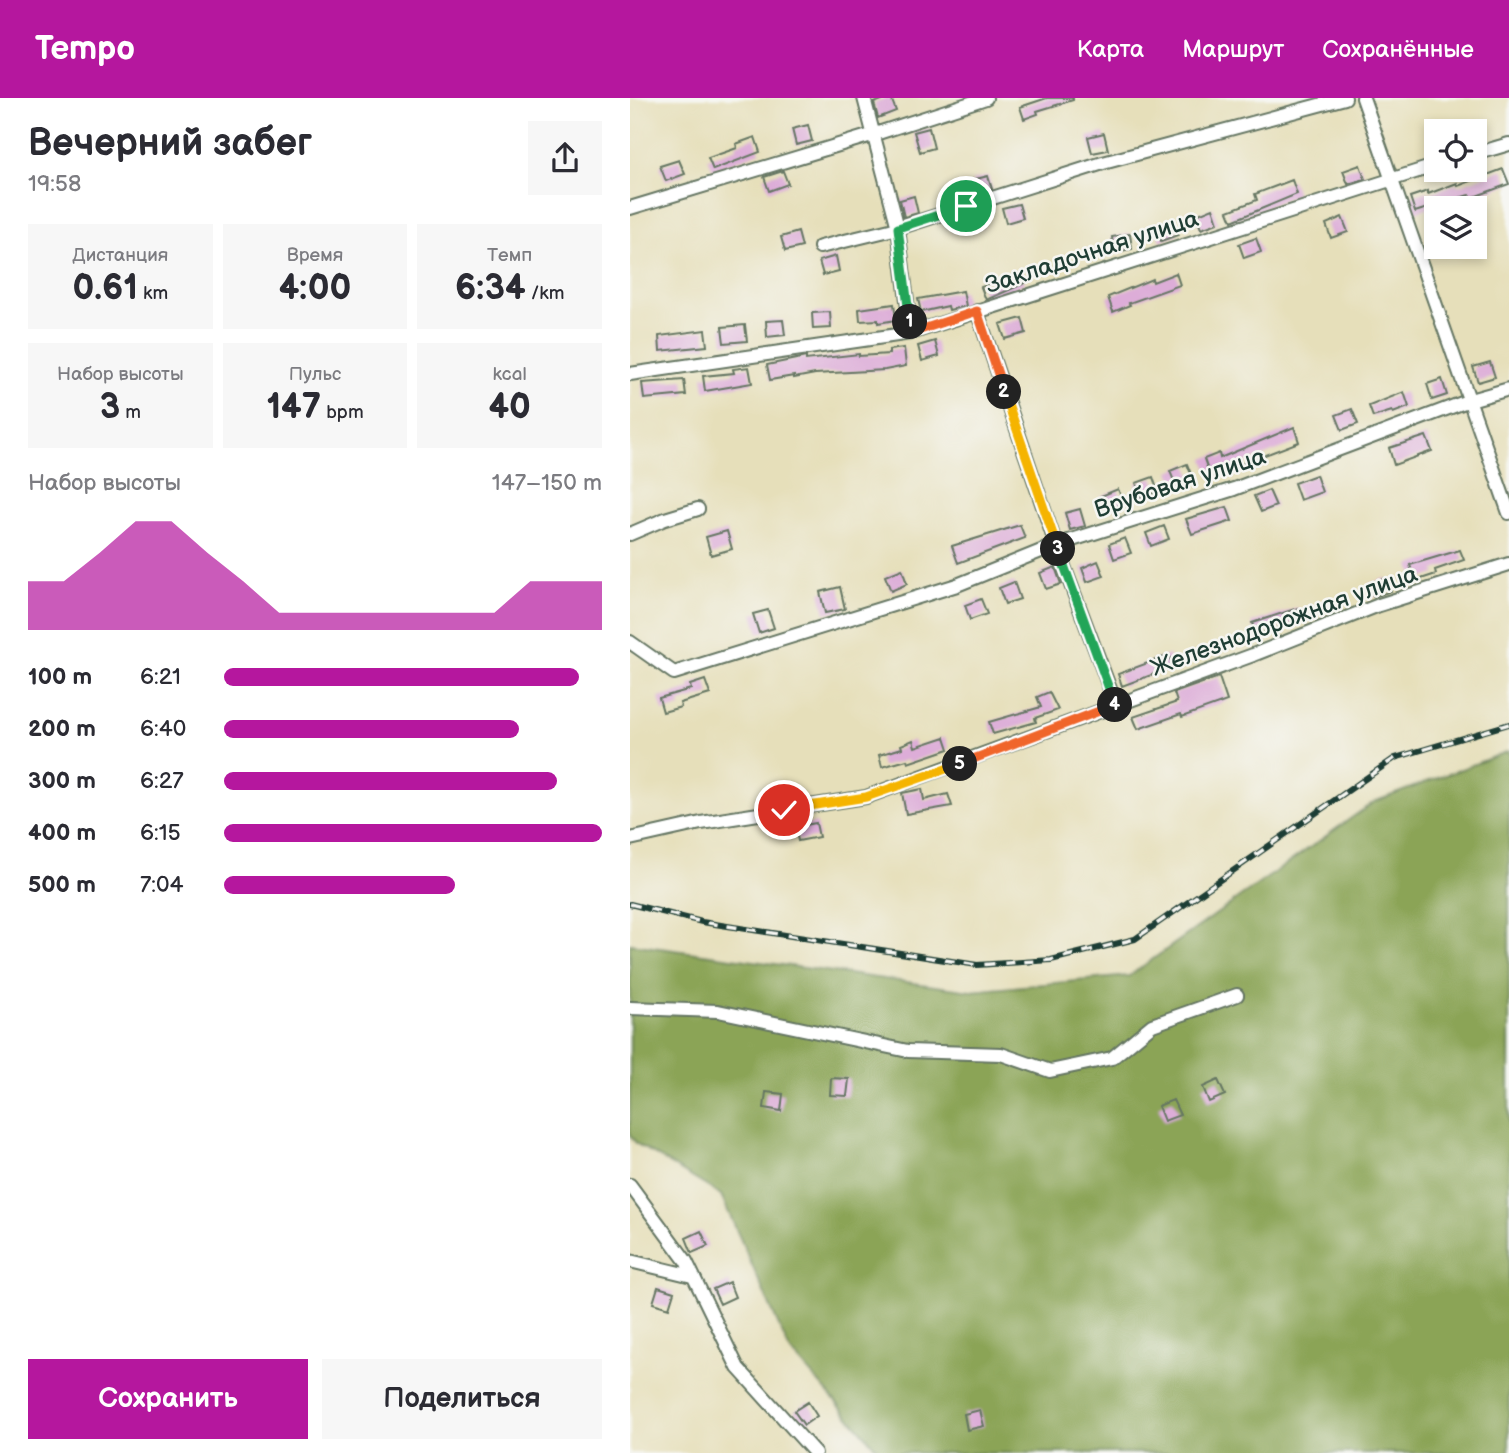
<!DOCTYPE html>
<html lang="ru">
<meta charset="utf-8">
<style>
body{margin:0;font-family:"Balsamiq Sans",sans-serif;background:#f7f7f7;color:#2b2b33;height:100vh;display:flex;flex-direction:column;font-size:26px;white-space:nowrap}
*{box-sizing:border-box;margin:0}
p{font-size:23px;color:#7c7c81}
.icon{flex:none;width:38px;height:38px;fill:none;stroke:currentColor;stroke-width:2;stroke-linecap:round;stroke-linejoin:round}
.map{position:relative;flex:1;overflow:hidden}
.drawer{display:flex;flex-direction:column;background:#fff;width:630px}
.drawer>*{flex:none}
.fabs{position:absolute;left:794px;top:21px;display:grid;gap:14px}
.fabs a{display:grid;place-items:center;width:63px;height:63px;border-radius:0px;background:#fff;box-shadow:0 4px 10px #0003;font-size:35px}
.pin{position:absolute;display:grid;place-items:center;width:60px;height:60px;color:#fff;margin:-30px;border:4px solid #fff;border-radius:50%;box-shadow:0 2px 7px #0007}
.km{position:absolute;width:35px;height:35px;margin:-18px;border-radius:50%;background:#222;color:#fff;font-size:19px;line-height:35px;text-align:center}
.round{display:grid;place-items:center;flex:none;width:74px;height:74px;border-radius:0px;background:#f7f7f7}
.summary{display:flex;align-items:center;justify-content:space-between;height:119px;padding:0 28px}
h1{font-size:38px;font-weight:700;line-height:52px}
.stats{display:grid;grid-template-columns:repeat(3,1fr);gap:10px;height:119px;padding:7px 28px}
.stats div{display:grid;align-content:center;border-radius:0px;background:#f7f7f7;text-align:center}
.stats b{font-size:35px;font-weight:700}
.stats small{font-size:19px;font-weight:400}
.stats p{font-size:19px}
.chart{height:196px;padding:14px 28px}
.chart p{display:flex;justify-content:space-between}
.chart svg{width:100%;height:126px;margin-top:7px;fill:#b5179e;opacity:.7}
.button{display:flex;gap:14px;margin-top:auto;padding:14px 28px}
.button a{flex:1;height:80px;border-radius:0px;background:#b5179e;color:#fff;font-size:28px;font-weight:700;line-height:80px;text-align:center}
.button a+a{background:#f7f7f7;color:#2b2b33}
ul{padding:0 28px;list-style:none;font-size:23px}
li{display:grid;grid-template-columns:112px 84px 1fr;align-items:center;height:52px}
li i{height:18px;border-radius:9px;background:#b5179e}
header{display:flex;align-items:center;gap:42px;box-sizing:border-box;height:98px;padding:0 35px;background:#b5179e;color:#fff}
header strong{font-size:33px}
nav{display:flex;gap:38px;margin-inline-start:auto;font-size:24px}
main{display:flex;flex:1;min-height:0}
.map>svg:first-child{display:block}
</style>
<header>
<strong>Tempo</strong>
<nav><a>Карта</a><a>Маршрут</a><a>Сохранённые</a></nav>
</header>
<main>
<section class="drawer">
<div class="summary"><div><h1>Вечерний забег</h1><p>19:58</p></div><a class="round"><svg class="icon" aria-label="share" viewBox="0 0 24 24"><path d="M12 15V3M7 8l5-5 5 5M5 13v7h14v-7"/></svg></a></div>
<div class="stats">
<div><p>Дистанция</p><b>0.61<small> km</small></b></div>
<div><p>Время</p><b>4:00</b></div>
<div><p>Темп</p><b>6:34<small> /km</small></b></div>
</div>
<div class="stats">
<div><p>Набор высоты</p><b>3<small> m</small></b></div>
<div><p>Пульс</p><b>147<small> bpm</small></b></div>
<div><p>kcal</p><b>40</b></div>
</div>
<div class="chart"><p><span>Набор высоты</span>147–150 m</p>
<svg viewBox="0 0 160 44" preserveAspectRatio="none"><path d="M0 44V27L10 27L20 17L30 6L40 6L50 17L60 27L70 38L80 38L90 38L100 38L110 38L120 38L130 38L140 27L150 27L160 27V44z"/></svg>
</div>
<ul>
<li><b>100 m</b>6:21<i style="width:94%"></i></li>
<li><b>200 m</b>6:40<i style="width:78%"></i></li>
<li><b>300 m</b>6:27<i style="width:88%"></i></li>
<li><b>400 m</b>6:15<i style="width:100%"></i></li>
<li><b>500 m</b>7:04<i style="width:61%"></i></li>
</ul>
<div class="button"><a>Сохранить</a><a>Поделиться</a></div>
</section>
<div class="map">
<svg width="879" height="1355" viewBox="0 0 879 1355">
<rect width="100%" height="100%" fill="#f6f6f2"/>
<filter id="ink" filterUnits="userSpaceOnUse"><feTurbulence type="fractalNoise" baseFrequency=".0143" numOctaves="2"/><feDisplacementMap in="SourceGraphic" scale="14" xChannelSelector="R" yChannelSelector="G"/><feConvolveMatrix kernelMatrix="1 2 1 2 8 2 1 2 1" color-interpolation-filters="sRGB"/></filter>
<filter id="wash" filterUnits="userSpaceOnUse"><feTurbulence type="fractalNoise" baseFrequency=".00686" numOctaves="4" result="noise"/><feDisplacementMap in="SourceGraphic" scale="28" xChannelSelector="R" yChannelSelector="G"/><feGaussianBlur stdDeviation="1.57" result="paint"/><feColorMatrix in="noise" values="0 0 0 0 0 0 0 0 0 0 0 0 0 0 0 0 0 1.4 0 .05"/><feComposite in="paint" operator="in"/></filter>
<g filter="url(#wash)">
<rect width="100%" height="100%" fill="#e6dfba"/>
<!-- forest -->
<path fill="#8ba456" stroke="#557045" stroke-width="2" d="M879,653v702h-628l-92,-104 -68,-154 -84,-51 -7,-8v-192l341,47 158,-15 245,-174z"/>
<g id="blocks">
<!-- building -->
<path fill="#ddadd8" d="M257,0h4l5,13 -18,7 -4,-15z
M417,0h26v2l-36,11 1,3 -14,5 -4,-12z
M178,27l4,16 -16,4 -4,-16z
M299,30l5,20 -14,4 -6,-20z
M474,35l4,17 -16,3 -4,-16z
M125,39l5,15 -47,18 -5,-12 29,-10 -1,-4z
M49,62l6,14 -19,7 -6,-15z
M730,67l5,14 -17,5 -5,-13z
M873,71l6,15 -38,14 -2,-3 -54,17 -5,-15 18,-6v3l29,-11 1,3z
M153,73l5,13 -19,7 -5,-14z
M358,78l4,13 -16,5 -4,-14z
M662,82l5,14 -65,27 -4,-10 29,-11 -2,-6z
M284,98l4,17 -14,4 -4,-17z
M389,106l4,14 -17,5 -4,-15z
M583,110l5,15 -17,6 -5,-14z
M349,114l4,15 -16,4 -4,-14z
M712,119l6,15 -17,6 -5,-14z
M542,122l6,15 -17,6 -6,-14z
M168,134l4,15 -17,4 -4,-14z
M500,136l2,15 -18,3 -2,-15z
M626,140l5,14 -17,6 -5,-14z
M206,158l3,15 -16,4 -4,-14z
M391,175l4,10 -39,17 -5,-13z
M546,175l4,12 -51,18 1,2 -17,7 -5,-15 44,-18 1,3z
M333,193l3,15 -17,4 -1,-4 -27,6 -3,-13z
M264,206l2,16 -18,3v-3l-18,1 -1,-12z
M200,214l1,16 -18,1 -1,-16z
M392,220l4,15 -21,6 -5,-15z
M153,222l2,15 -18,2 -1,-16z
M115,227l2,16 -23,2 -2,-16z
M75,232l2,16 -47,5 -1,-15z
M305,243l4,15 -17,5 -4,-15z
M274,250l2,18 -21,4 -70,4 -21,4v-2l-24,4 -3,-15 39,-8v3l53,-6v2l30,-2v-4z
M860,264l5,15 -17,5 -5,-15z
M119,269l3,16 -47,8 -2,-15 31,-3 -1,-4z
M812,281l5,16 -15,5 -5,-16z
M54,282l2,15 -42,4 -2,-16z
M774,294l5,15 -16,6 -1,-2 -19,6 -4,-11z
M722,311l6,15 -16,6 -6,-15z
M664,329l5,15 -89,34 -6,-17 15,-6 1,5z
M796,338l6,15 -38,14 -5,-17z
M557,366l6,15 -17,7 -6,-15z
M686,377l6,17 -22,8 -6,-17z
M523,379l5,15 -16,6 -6,-15z
M488,391l6,15 -17,6 -6,-14z
M639,392l7,16 -15,6 -7,-16z
M597,409l5,14 -40,13 -6,-15z
M450,411l5,17 -15,4 -5,-17z
M390,427l5,13 -67,25 -6,-17z
M534,428l5,13 -18,7 -5,-13z
M97,433l5,18 -21,6 -5,-18z
M495,440l6,15 -17,6 -5,-15z
M830,452l4,10 -29,10 1,4 -21,7 -5,-16z
M468,463l6,15 -17,6 -5,-14z
M425,469l6,17 -15,5 -6,-16z
M272,471l5,15 -16,7 -6,-15z
M756,480l5,13 -17,6 -5,-13z
M384,484l6,17 -15,5 -6,-16z
M210,489l5,22 -20,4 -5,-21z
M351,501l6,15 -17,6 -5,-15z
M668,510l4,12 -46,15 -4,-12z
M138,512l6,18 -15,5 -6,-19z
M539,557l4,12 -51,19 -4,-12z
M589,579l8,24 -45,16 -1,-3 -43,15 -5,-12 44,-15 -3,-9z
M75,582l5,14 -30,9 1,4 -18,5 -4,-14 32,-9 -1,-4z
M419,594l9,18 -23,8 1,4 -43,12 -4,-12 52,-15 -4,-10z
M315,639l4,12 -41,14 -1,-3 -25,7 -3,-12 23,-7 -1,-3 12,-5 2,7z
M292,691l2,11 24,-6 4,12 -46,8 -4,-21z
M186,725l3,14 -21,4 -3,-14z
M201,980l18,1 -2,17 -17,-1z
M588,982l7,15 -16,7 -6,-15z
M136,994l17,2 -2,17 -17,-3z
M543,1002l7,15 -16,6 -6,-15z
M71,1133l7,15 -16,7 -6,-15z
M99,1184l6,15 -15,7 -7,-15z
M28,1189l16,5 -5,16 -16,-5z
M178,1304l9,14 -13,9 -10,-14z
M350,1312l4,16 -17,4 -3,-16z"/>
</g>
</g>
<g filter="url(#ink)">
<use href="#blocks" fill-opacity="0" stroke="#657663" stroke-width="2"/>
<g fill="none" stroke-linecap="round" stroke-linejoin="round">
<defs>
<path id="street" d="M234,0l34,130 13,105
M733,0l146,415
M845,56l34,-10
M0,110l245,-74 111,-36
M190,149l78,-19 205,-65 242,-65
M347,213l79,234 60,160
M0,276l281,-41 526,-168
M0,436l35,-15 33,-10
M0,544l44,31 283,-88 99,-40 178,-56 236,-89 39,-11
M0,741l71,-16 165,-26 387,-142 126,-50 130,-41
M0,910l88,3 190,40 93,3 49,17 62,-13 40,-33 85,-30
M0,1087l56,76 52,107 77,85
M0,1163l62,15"/>
</defs>
<!-- street casing -->
<use href="#street" stroke="#657663" stroke-width="16"/>
<!-- street -->
<use href="#street" stroke="#fff" stroke-width="12"/>
<defs>
<path id="rail" d="M0,806l72,18 275,43 74,-5 84,-21 260,-181 114,-34"/>
</defs>
<!-- rail casing -->
<use href="#rail" stroke="#1f3d34" stroke-width="6"/>
<!-- rail -->
<use href="#rail" stroke="#f6f6f2" stroke-width="3.5" stroke-dasharray="10" stroke-linecap="butt"/>
</g>
</g>
<g fill="none" stroke-linecap="round" stroke-linejoin="round" filter="url(#ink)">
<defs>
<path id="split-1" d="M280,224l-12,-94 68,-22"/>
<path id="split-2" d="M280,224l1,11 66,-22 27,81"/>
<path id="split-3" d="M374,294l54,157"/>
<path id="split-4" d="M428,451l57,156"/>
<path id="split-5" d="M330,666l155,-59"/>
<path id="split-6" d="M154,712l82,-13 94,-33"/>
</defs>
<!-- split-1 casing -->
<use href="#split-1" stroke="#fff" stroke-width="14"/>
<!-- split-2 casing -->
<use href="#split-2" stroke="#fff" stroke-width="14"/>
<!-- split-3 casing -->
<use href="#split-3" stroke="#fff" stroke-width="14"/>
<!-- split-4 casing -->
<use href="#split-4" stroke="#fff" stroke-width="14"/>
<!-- split-5 casing -->
<use href="#split-5" stroke="#fff" stroke-width="14"/>
<!-- split-6 casing -->
<use href="#split-6" stroke="#fff" stroke-width="14"/>
<!-- split-1 -->
<use href="#split-1" stroke="#22a559" stroke-width="9"/>
<!-- split-2 -->
<use href="#split-2" stroke="#f0652b" stroke-width="9"/>
<!-- split-3 -->
<use href="#split-3" stroke="#f5b400" stroke-width="9"/>
<!-- split-4 -->
<use href="#split-4" stroke="#22a559" stroke-width="9"/>
<!-- split-5 -->
<use href="#split-5" stroke="#f0652b" stroke-width="9"/>
<!-- split-6 -->
<use href="#split-6" stroke="#f5b400" stroke-width="9"/>
</g>
<g text-anchor="middle" dominant-baseline="central" stroke-width="5" stroke-linejoin="round" paint-order="stroke">
<!-- street labels -->
<g font-size="24" fill="#1f3d34" stroke="#f6f6f2">
<text transform="translate(462 154) rotate(-18)">Закладочная улица</text>
<text transform="translate(550 385) rotate(-18)">Врубовая улица</text>
<text transform="translate(654 523) rotate(-20)">Железнодорожная улица</text>
</g>
</g>
</svg>
<div class="fabs">
<a><svg class="icon" aria-label="locate" viewBox="0 0 24 24"><circle cx="12" cy="12" r="6"/><path d="M12 2v4M12 18v4M2 12h4M18 12h4"/></svg></a>
<a><svg class="icon" aria-label="layers" viewBox="0 0 24 24"><path d="M12 4l9 5-9 5-9-5zM3 14l9 5 9-5"/></svg></a>
</div>
<div class="pin" style="left:336px;top:108px;background:#1e9e55"><svg class="icon" aria-label="arrive" viewBox="0 0 24 24"><path d="M6 21V4h12l-3 4 3 4H6"/></svg></div>
<div class="pin" style="left:154px;top:712px;background:#d93025"><svg class="icon" aria-label="check" viewBox="0 0 24 24"><path d="M5 12l5 5 9-10"/></svg></div>
<b class="km" style="left:280px;top:224px">1</b>
<b class="km" style="left:374px;top:294px">2</b>
<b class="km" style="left:428px;top:451px">3</b>
<b class="km" style="left:485px;top:607px">4</b>
<b class="km" style="left:330px;top:666px">5</b>
</div>
</main>
